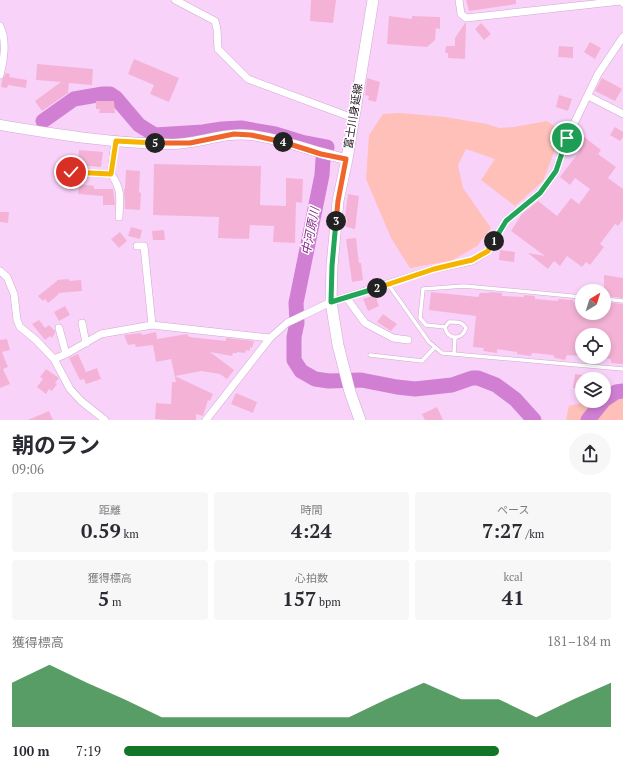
<!DOCTYPE html>
<html lang="ja">
<meta charset="utf-8">
<style>
body{margin:0;font-family:"PT Serif","Noto Sans JP",serif;background:#f7f7f7;color:#2b2b33;height:100vh;display:flex;flex-direction:column;font-size:15px;white-space:nowrap}
*{box-sizing:border-box;margin:0}
p{font-size:13px;color:#7c7c81}
.icon{flex:none;width:22px;height:22px;fill:none;stroke:currentColor;stroke-width:2;stroke-linecap:round;stroke-linejoin:round}
.map{position:relative;height:420px;overflow:hidden}
.details{display:flex;flex-direction:column;background:#fff;flex:1}
.details>*{flex:none}
.needle{width:26px;rotate:38deg}
.buttons{position:absolute;left:575px;top:284px;display:grid;gap:8px}
.buttons a{display:grid;place-items:center;width:36px;height:36px;border-radius:50%;background:#fff;box-shadow:0 2px 6px #0003;font-size:20px}
.pin{position:absolute;display:grid;place-items:center;width:34px;height:34px;color:#fff;margin:-17px;border:2px solid #fff;border-radius:50%;box-shadow:0 1px 4px #0007}
.km{position:absolute;width:20px;height:20px;margin:-10px;border-radius:50%;background:#222;color:#fff;font-size:11px;line-height:20px;text-align:center}
.round{display:grid;place-items:center;flex:none;width:42px;height:42px;border-radius:21px;background:#f7f7f7}
.summary{display:flex;align-items:center;justify-content:space-between;height:68px;padding:0 12px}
h1{font-size:22px;font-weight:700;line-height:30px}
.figures{display:grid;grid-template-columns:repeat(3,1fr);gap:6px;height:68px;padding:4px 12px}
.figures div{display:grid;align-content:center;border-radius:4px;background:#f7f7f7;text-align:center}
.figures b{font-size:20px;font-weight:700}
.figures small{font-size:11px;font-weight:400}
.figures p{font-size:11px}
.chart{height:112px;padding:8px 12px}
.chart p{display:flex;justify-content:space-between}
.chart svg{width:100%;height:72px;margin-top:4px;fill:#137526;opacity:.7}
ul{padding:0 12px;list-style:none;font-size:13px}
li{display:grid;grid-template-columns:64px 48px 1fr;align-items:center;height:30px}
li i{height:10px;border-radius:5px;background:#137526}
.map>svg:first-child{display:block}
</style>
<div class="map">
<svg width="623" height="420" viewBox="0 0 623 420">
<rect width="100%" height="100%" fill="#f9d2fa"/>
<!-- green -->
<path fill="#fec0b9" d="M400,113l45,4 42,7 12,4 15,-1 33,-6 15,11 -19,49 -28,25 -34,-26 14,-21 -29,-10 -8,16 5,23 28,40 -14,18 -26,15 -41,7 -19,-30 -25,-59 3,-44 14,-21z
M623,392v28h-57l3,-14 20,-5h15v-4z"/>
<g fill="none" stroke-linecap="round" stroke-linejoin="round">
<!-- river -->
<path stroke="#d07fd3" stroke-width="15" d="M43,121l31,-22 29,-5h7l6,4 23,27 16,10 48,-3 19,-3 19,-1 34,6 26,8 26,5 -4,12 -1,16 -26,128 1,20 -3,14v23l7,11 14,8 14,2 32,-1 36,7 18,2 37,-4 20,-7h6l18,7 19,14 19,21
M604,400l12,-8 7,-1
M588,420l15,-19"/>
</g>
<!-- building -->
<path fill="#f4b3d6" d="M311,0h25l-3,23 -23,-2z
M466,0h50v4l-47,7z
M389,16l23,3v-3l28,1v12l-4,-1 -1,12 -8,7 -40,-3z
M465,23h1l-1,36 -17,-1v-5h-3l1,-7h9v-8z
M481,23l10,11 -7,6 -9,-11z
M590,42l11,6 -6,11 -11,-7z
M559,46l14,1v11l-15,-1z
M134,59l45,19 -10,24 -19,-8 4,-9 -26,-11z
M37,64l56,5 -1,16 -23,-2 -1,10 -26,18 -7,-10 26,-19 -25,-2z
M6,73l4,1 -1,3 18,3 -1,8 -18,-3 -1,3 -6,-1 1,-7z
M367,78l13,4 -4,20 -8,-2 1,-4 -4,-1z
M602,78l20,11 -7,12 -20,-10z
M559,95l13,4 -4,12 -12,-4z
M96,101h18l1,12h-16l1,-4h-4z
M615,127l8,5v5l-3,4 -10,-6z
M583,136l18,14 -3,4 18,13 -8,11 15,11v30l-5,7 -3,-2 -15,20 4,3 -14,18 -4,-3 -4,5 -15,-11 -7,10 -6,-5 -6,8 -20,-16 17,3 -34,-25 11,-17 16,-13 19,15 14,-18 8,6 11,-15 -15,-11 -5,7 -10,-8 19,-25 -5,-4z
M79,150l24,2 -2,15 -23,-2z
M154,164l107,2 -1,39 26,1v-28l17,1 -1,24 -6,-1 -1,41 -22,-1 1,-16 -24,-1 -1,14 -31,-1 1,-21 -66,-2z
M126,170l14,1 -1,21 2,1 -1,17 -15,-1 -1,-20h1z
M79,184l15,2v3h19l2,16h-12v-9l-25,-2z
M348,194l11,2 -4,33 -9,-2 1,-10h-2z
M0,212h9l-1,11 -8,-1z
M131,227l11,3 -2,9 -12,-3z
M164,230l1,10h-12l-1,-9z
M120,232l7,9 -8,7 -8,-9z
M356,238l3,25h2l2,17 -11,2 -6,-43z
M500,250l15,2 -1,10 -15,-2z
M604,275l19,3v20l-19,-2z
M68,279l2,2 11,-1 1,11 -24,2 1,1 -11,9 -3,-4 -2,2 -5,-5 19,-15v-1z
M431,292l47,5 2,-4h9l1,-1 12,1v3l22,1v-2l11,1v3l23,2v-2l15,1v2l9,1v10h22v-11l19,2v60l-12,-1v-4l-7,-1v-23h-22v21l-15,-1 -2,5 -10,-2 -2,-3 -21,-2 -1,3 -14,-2v-2l-20,-3v4l-14,-2 1,-3 -11,-1 3,-31 -47,-6z
M375,295l4,11 -11,5 -5,-12z
M65,306l5,9 -11,6 -5,-9z
M383,314l14,10 -6,7 -14,-9z
M39,320l6,8 4,-3 6,6v2l-3,5 -2,-2 -5,4 -13,-16z
M156,332l1,7 30,-5 2,3 37,4v-3l28,3 -2,7 -2,-1v4l-4,-1 -1,3 -8,-1v1h-4l-1,3 -22,-4 24,18 -7,9 -7,-5 -19,-3 -26,5 38,18 -3,7 -2,-1 -5,16 -7,-2v6h-27l-14,-1 1,-16 15,1 1,-22h4l-5,-23 -15,3 -3,-17 -17,2 -1,-3 -7,1 -4,-10 17,-2 1,2z
M7,339l3,11 -8,2 6,15 -5,2 7,15 -10,4v-48z
M78,354l8,18 11,-4 4,11 -15,5 -2,-5 -4,1 -11,-22z
M46,369l13,9 -4,5 2,1 -5,7 -3,-2 -3,5 -9,-7 6,-8 -3,-2z
M575,374l7,1v14l-9,-1z
M236,393l21,9 -4,11 -22,-9z
M437,407l6,13h-18l-3,-6z
M49,411l4,9h-25z"/>
<g fill="none" stroke-linecap="round" stroke-linejoin="round">
<defs>
<path id="lane" d="M388,284l41,58 13,11 181,16
M604,299l19,2
M449,322c7,0 13,-1 17,6 -4,13 -19,12 -21,-1z
M445,327l-19,-2 -6,-7 3,-29 41,-3 118,11
M454,354l1,-17
M370,355l52,6 13,-14"/>
<path id="street" d="M175,0l40,21 2,8 1,20 30,30 105,39
M459,0l2,14 5,4 155,-17 2,2
M0,26c7,14 4,35 0,49
M588,96l35,18
M115,141l-4,33c11,15 9,25 8,43
M71,172l40,2
M137,246h7l8,79
M0,271l7,6 7,17 3,26 3,7 16,13 18,19 16,30 11,12 24,19
M346,297l19,26 28,15 15,2
M82,323l4,20
M59,328l7,26
M54,359l12,-5 35,-20 51,-9 118,13
M206,420l64,-82 17,-15 44,-21 103,-33 38,-8 16,-10 18,-30 34,-28 16,-22 11,-33 31,-64 25,-37"/>
<path id="secondary" d="M0,125c56,9 114,19 172,19 26,0 51,-12 78,-9 32,3 64,18 97,24"/>
<path id="primary" d="M360,420l-10,-28 -12,-47 -7,-43 1,-36 6,-65 9,-42 26,-159"/>
</defs>
<!-- lane casing -->
<use href="#lane" stroke="#cea9cf" stroke-width="4.5"/>
<!-- street casing -->
<use href="#street" stroke="#cea9cf" stroke-width="8"/>
<!-- secondary casing -->
<use href="#secondary" stroke="#cea9cf" stroke-width="11"/>
<!-- primary casing -->
<use href="#primary" stroke="#cea9cf" stroke-width="12"/>
<!-- lane -->
<use href="#lane" stroke="#fff" stroke-width="3.5"/>
<!-- street -->
<use href="#street" stroke="#fff" stroke-width="7"/>
<!-- secondary -->
<use href="#secondary" stroke="#fff" stroke-width="10"/>
<!-- primary -->
<use href="#primary" stroke="#fff" stroke-width="11"/>
</g>
<g fill="none" stroke-linecap="round" stroke-linejoin="round">
<defs>
<path id="split-1" d="M494,241l12,-20 34,-28 16,-22 11,-33"/>
<path id="split-2" d="M377,288l57,-19 38,-9 16,-9 6,-10"/>
<path id="split-3" d="M336,221l-4,45 -1,36 46,-14"/>
<path id="split-4" d="M283,142l38,12 25,5 -8,42 -2,20"/>
<path id="split-5" d="M155,143h35l44,-9 17,1 32,7"/>
<path id="split-6" d="M71,172l40,2 5,-33 39,2"/>
</defs>
<!-- split-1 casing -->
<use href="#split-1" stroke="#fff" stroke-width="8"/>
<!-- split-2 casing -->
<use href="#split-2" stroke="#fff" stroke-width="8"/>
<!-- split-3 casing -->
<use href="#split-3" stroke="#fff" stroke-width="8"/>
<!-- split-4 casing -->
<use href="#split-4" stroke="#fff" stroke-width="8"/>
<!-- split-5 casing -->
<use href="#split-5" stroke="#fff" stroke-width="8"/>
<!-- split-6 casing -->
<use href="#split-6" stroke="#fff" stroke-width="8"/>
<!-- split-1 -->
<use href="#split-1" stroke="#22a559" stroke-width="5"/>
<!-- split-2 -->
<use href="#split-2" stroke="#f5b400" stroke-width="5"/>
<!-- split-3 -->
<use href="#split-3" stroke="#22a559" stroke-width="5"/>
<!-- split-4 -->
<use href="#split-4" stroke="#f0652b" stroke-width="5"/>
<!-- split-5 -->
<use href="#split-5" stroke="#f0652b" stroke-width="5"/>
<!-- split-6 -->
<use href="#split-6" stroke="#f5b400" stroke-width="5"/>
</g>
<g text-anchor="middle" dominant-baseline="central" stroke-width="3" stroke-linejoin="round" paint-order="stroke">
<!-- street labels -->
<g font-size="11" fill="#231523" stroke="#fff">
<text transform="translate(353 116) rotate(-81)">富士川身延線</text>
</g>
<!-- water labels -->
<g font-size="12" font-style="italic" fill="#832389" stroke="#fff">
<text transform="translate(310 231) rotate(-79)">中河原川</text>
</g>
</g>
</svg>
<div class="buttons">
<a><svg class="needle" viewBox="-14 -14 28 28"><path d="M0-13l5 13h-10z" fill="#e53935"/><path d="M0 13l5-13h-10z" fill="#7c7c81"/></svg></a>
<a><svg class="icon" aria-label="locate" viewBox="0 0 24 24"><circle cx="12" cy="12" r="6"/><path d="M12 2v4M12 18v4M2 12h4M18 12h4"/></svg></a>
<a><svg class="icon" aria-label="layers" viewBox="0 0 24 24"><path d="M12 4l9 5-9 5-9-5zM3 14l9 5 9-5"/></svg></a>
</div>
<div class="pin" style="left:567px;top:138px;background:#1e9e55"><svg class="icon" aria-label="arrive" viewBox="0 0 24 24"><path d="M6 21V4h12l-3 4 3 4H6"/></svg></div>
<div class="pin" style="left:71px;top:172px;background:#d93025"><svg class="icon" aria-label="check" viewBox="0 0 24 24"><path d="M5 12l5 5 9-10"/></svg></div>
<b class="km" style="left:494px;top:241px">1</b>
<b class="km" style="left:377px;top:288px">2</b>
<b class="km" style="left:336px;top:221px">3</b>
<b class="km" style="left:283px;top:142px">4</b>
<b class="km" style="left:155px;top:143px">5</b>
</div>
<section class="details">
<div class="summary"><div><h1>朝のラン</h1><p>09:06</p></div><a class="round"><svg class="icon" aria-label="share" viewBox="0 0 24 24"><path d="M12 15V3M7 8l5-5 5 5M5 13v7h14v-7"/></svg></a></div>
<div class="figures">
<div><p>距離</p><b>0.59<small> km</small></b></div>
<div><p>時間</p><b>4:24</b></div>
<div><p>ペース</p><b>7:27<small> /km</small></b></div>
</div>
<div class="figures">
<div><p>獲得標高</p><b>5<small> m</small></b></div>
<div><p>心拍数</p><b>157<small> bpm</small></b></div>
<div><p>kcal</p><b>41</b></div>
</div>
<div class="chart"><p><span>獲得標高</span>181–184 m</p>
<svg viewBox="0 0 160 44" preserveAspectRatio="none"><path d="M0 44V17L10 6L20 17L30 27L40 38L50 38L60 38L70 38L80 38L90 38L100 27L110 17L120 27L130 27L140 38L150 27L160 17V44z"/></svg>
</div>
<ul>
<li><b>100 m</b>7:19<i style="width:77%"></i></li>
</ul>
</section>
